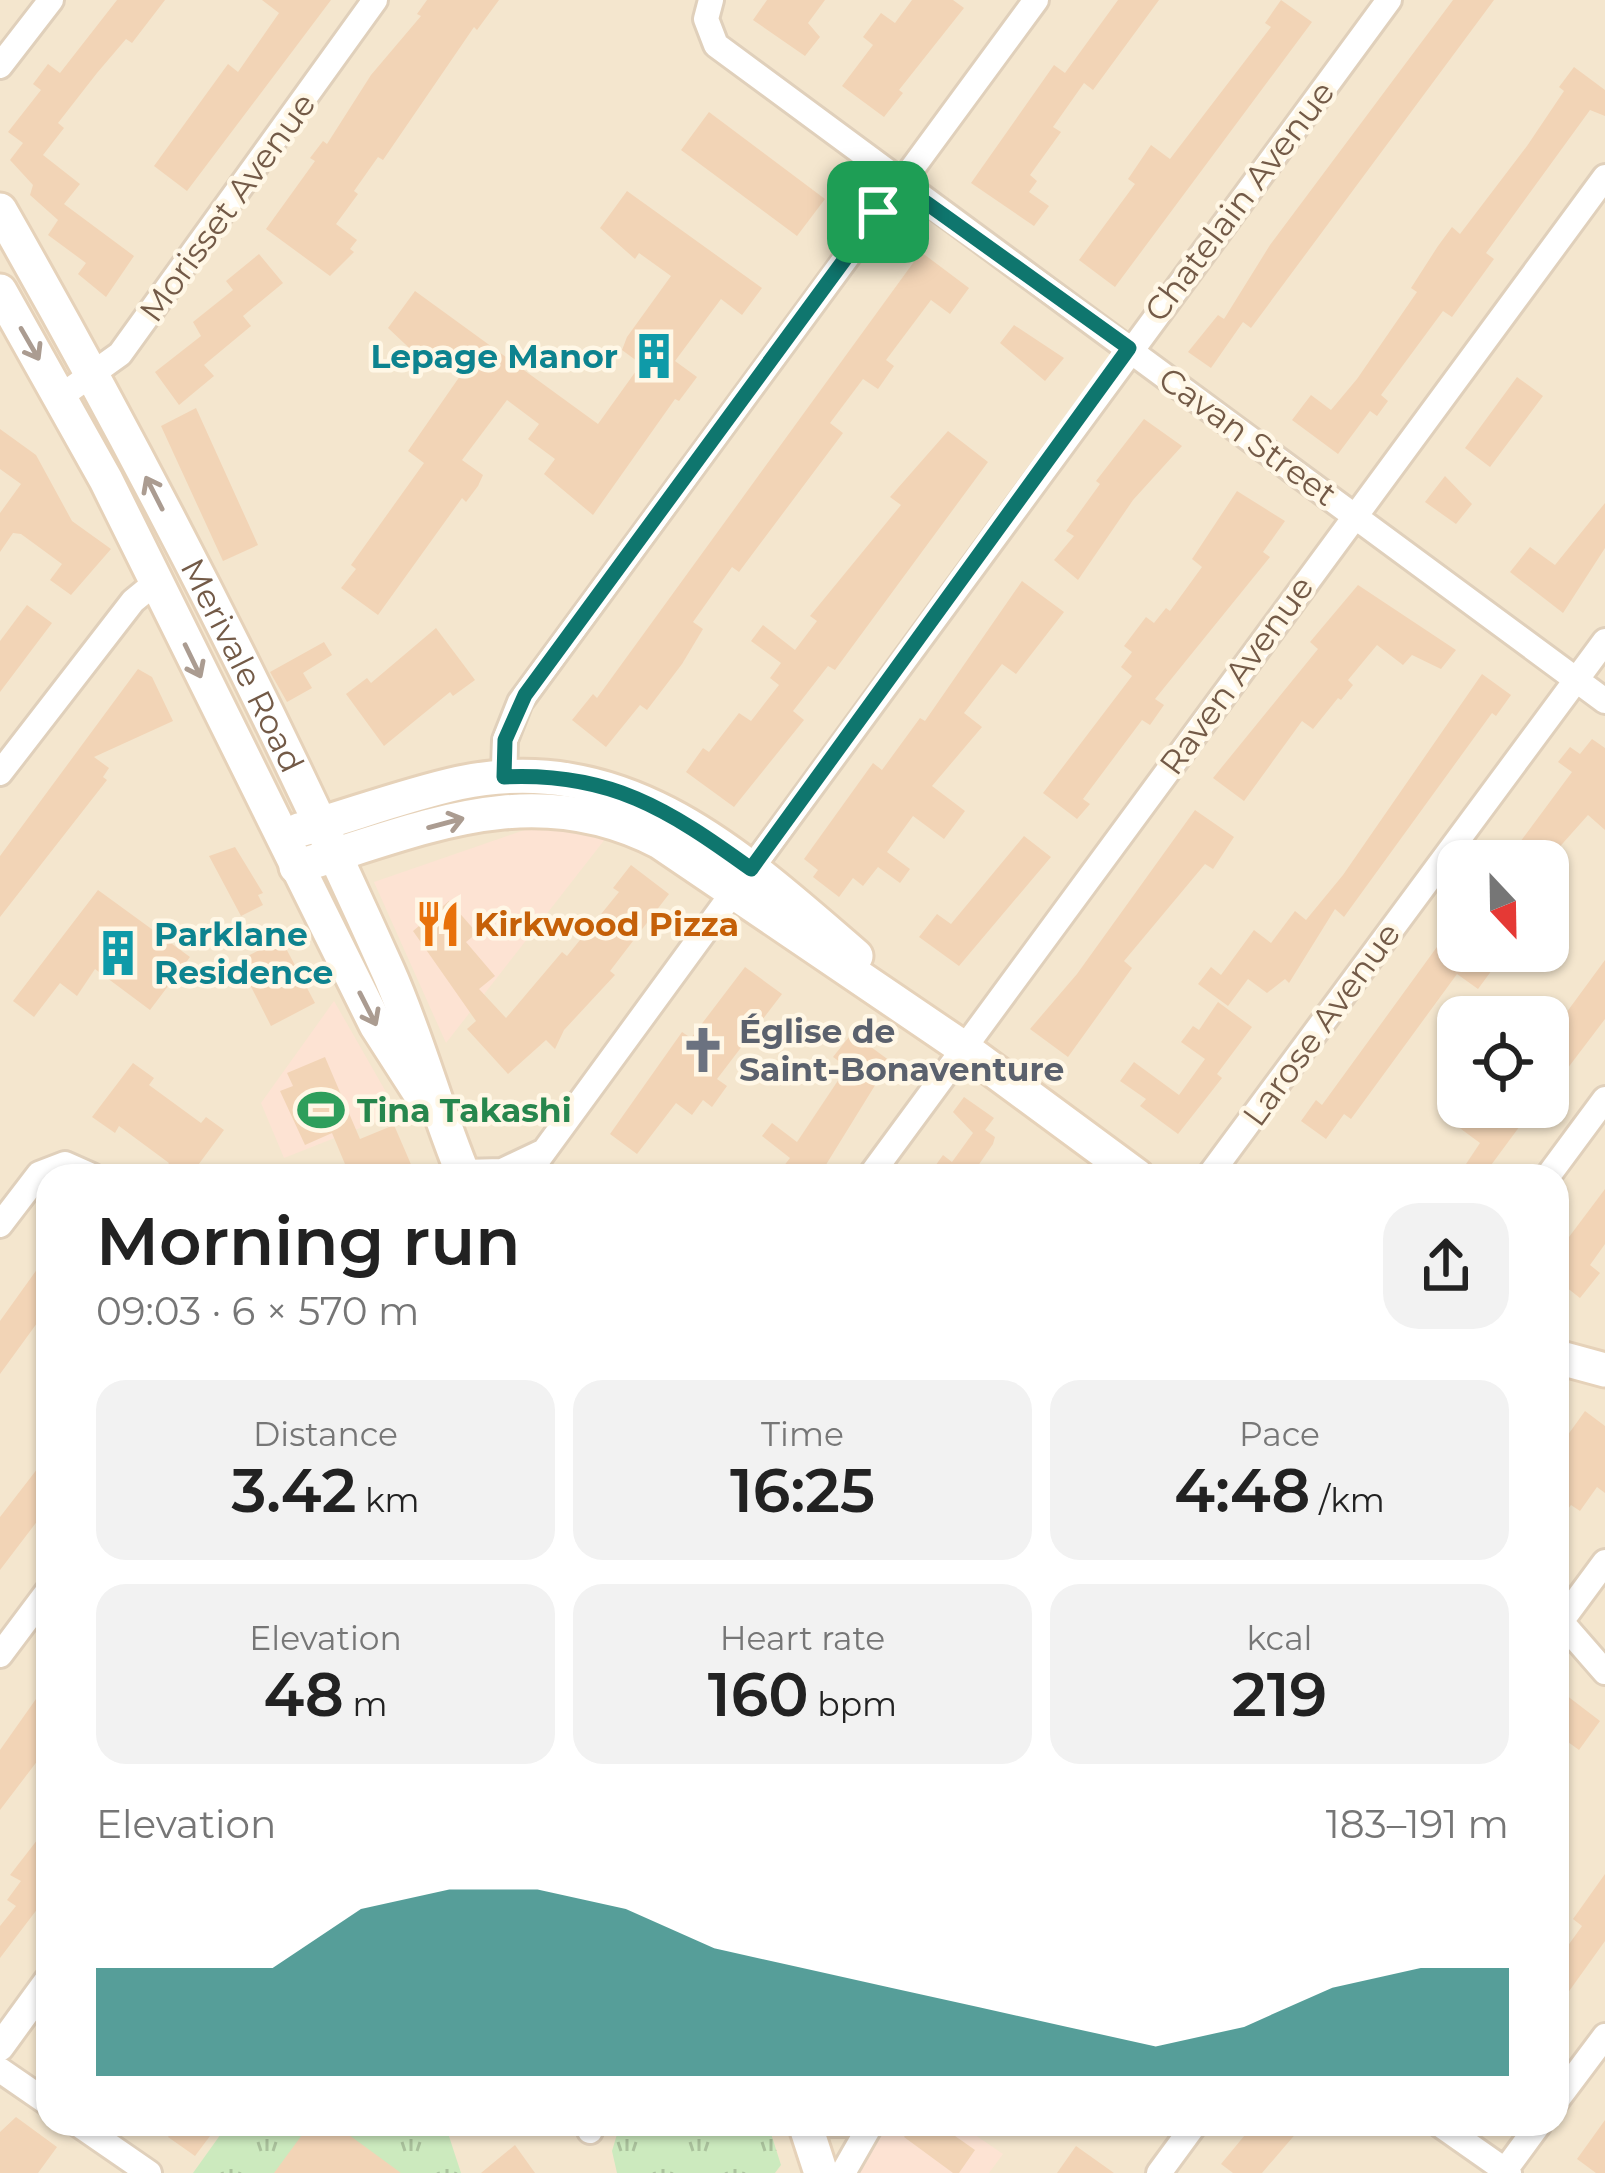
<!DOCTYPE html>
<meta charset="utf-8">
<style>
body{margin:0;font-family:Montserrat,sans-serif;background:#f2f2f2;color:#222;height:100vh;display:flex;flex-direction:column;font-size:45px;white-space:nowrap}
*{box-sizing:border-box;margin:0}
p{font-size:39px;color:#767676}
.icon{flex:none;width:66px;height:66px;fill:none;stroke:currentColor;stroke-width:2;stroke-linecap:round;stroke-linejoin:round}
.map{position:relative;flex:1;overflow:hidden}
.details{position:absolute;left:36px;top:1164px;width:1533px;height:972px;display:flex;flex-direction:column;background:#fff;border-radius:36px;box-shadow:0 3px 9px #0004}
.details>*{flex:none}
.needle{width:78px;rotate:158deg}
.tools{position:absolute;left:1437px;top:840px;display:grid;gap:24px}
.tools a{display:grid;place-items:center;width:132px;height:132px;border-radius:24px;background:#fff;box-shadow:0 3px 9px #0004;font-size:60px}
.pin{position:absolute;display:grid;place-items:center;width:102px;height:102px;color:#fff;margin:-51px;border-radius:24px;box-shadow:0 6px 18px #0006}
.round{display:grid;place-items:center;flex:none;width:126px;height:126px;border-radius:36px;background:#f2f2f2}
.head{display:flex;align-items:center;justify-content:space-between;height:204px;padding:0 60px}
h1{font-size:66px;font-weight:600;line-height:90px}
.figures{display:grid;grid-template-columns:repeat(3,1fr);gap:18px;height:204px;padding:12px 60px}
.figures div{display:grid;align-content:center;border-radius:30px;background:#f2f2f2;text-align:center}
.figures b{font-size:60px;font-weight:600}
.figures small{font-size:33px;font-weight:400}
.figures p{font-size:33px}
.chart{height:336px;padding:24px 60px}
.chart p{display:flex;justify-content:space-between}
.chart svg{width:100%;height:216px;margin-top:12px;fill:#0f766e;opacity:.7}
.map>svg:first-child{display:block}
</style>
<div class="map">
<svg width="1605" height="2173" viewBox="0 0 1605 2173">
<defs>
<pattern id="grass-tufts" width="24" height="20" patternUnits="userSpaceOnUse" patternTransform="scale(3)"><rect width="24" height="20" fill="#cceabe"/><path d="M3 7l-1-3M5 7V3M7 7l1-3M15 17l-1-3M17 17v-4M19 17l1-3" fill="none" stroke="#aac19c"/></pattern>
</defs>
<rect width="100%" height="100%" fill="#fcf4df"/>
<!-- residential -->
<path fill="#f4e6ce" fill-rule="evenodd" d="M0,0h1605v2173h-1605zM1458,861h90v90h-90zM1458,1017h90v90h-90zM48,1176h1509v948h-1509z"/>
<!-- commercial -->
<path fill="#fde3d3" d="M533,827l76,7 -163,209 -72,-161z
M334,1001l64,112 -114,45 -23,-55z
M890,2124h69l44,30 -14,19h-131l-2,-6z"/>
<!-- grass -->
<path fill="url(#grass-tufts)" d="M228,2124h217l16,49h-268z
M620,2124h148l13,41 -6,8h-158l-5,-22z"/>
<!-- building -->
<path fill="#f2d4b6" d="M117,0h48l-33,43 -6,-4 -29,34 -39,50 6,5 -21,27 37,29 -16,20 70,52 -28,41 -28,-23 8,-11 -38,-28 10,-15 -28,-25 3,-10 -23,-25 13,-17 -15,-11 33,-42 -8,-6 15,-20 12,9z
M262,0h69l-144,191 -33,-25 74,-102 10,8 41,-59z
M427,0h72l-22,30 -3,-3 -91,133 -5,-3 -24,34 4,3 -22,30 21,16 -7,9 4,3 -24,24 -64,-47 49,-68 -5,-3 13,-17 4,3 44,-69 50,-59 -4,-2z
M767,0h58l-17,23 12,14 -15,19 -52,-36z
M912,0h41l11,8 -65,82 4,3 -19,24 -42,-31 31,-41 -10,-8 18,-24 14,10z
M1118,0h41l-66,90 -9,-7 -31,44 8,5 -31,43 7,6 -8,11 20,14 -15,20 -63,-43 83,-118 11,8z
M1281,0l31,22 -197,265 -36,-27 56,-76 -7,-5 23,-34 19,14 101,-132 -6,-4z
M1453,0h41l-243,328 -8,-6 -32,46 -23,-16 30,-37 6,4 46,-74z
M1574,67l31,23v26l-15,-6 -104,143 8,6 -42,58 -9,-6 -62,84 7,6 -11,15 -7,-5 -32,43 -46,-34 19,-25 20,15 26,-31 60,-87 -6,-4 27,-42 14,-19 8,7 67,-88 37,-55 -5,-4z
M709,112l116,87 -28,37 -116,-86z
M627,191l135,97 -20,27 -21,-16 -46,62 22,16 -18,24 -4,-2 -82,116 -49,-41 11,-15 -27,-20 11,-15 -32,-24 -45,60 21,15 -5,11 -12,16 -4,-4 -84,117 -37,-27 15,-19 -5,-4 73,-102 -16,-12 52,-75 -34,-25 -5,8 -33,-31 27,-37 183,133 43,-60 -19,-14 5,-13 44,-61 -32,-23 -4,6 -35,-31z
M921,252l48,36 -19,26 -19,-14 -45,60 8,6 -16,23 -15,-10 -33,44 13,10 -104,139 -7,-5 -39,55 10,7 -21,35 -35,46 -7,-5 -34,42 -34,-27 21,-26 4,4z
M259,254l24,29 -40,33 8,10 -47,39 10,11 -35,29 -24,-33 46,-36 -8,-14 40,-32 -7,-9z
M1014,325l50,33 -19,23 -45,-38z
M1517,377l26,19 -53,71 -25,-19z
M196,408l62,137 -35,16 -62,-135z
M1144,419l38,27 -49,54 -55,80 -24,-20 20,-24 -8,-5 34,-47 -4,-3z
M0,429l36,26 36,66 39,28 -40,46 -21,-15 12,-16 -41,-30 -8,-1 -13,19v-39l21,-29 -21,-15z
M948,431l40,31 -153,208 -7,-4 -35,45 11,9 -70,87 -48,-35 17,-24 6,4 30,-39 12,8 28,-36 -9,-7 11,-15 -30,-22 12,-16 32,25 22,-29 -7,-5 91,-111 -11,-8z
M1445,476l27,28 -16,20 -31,-22z
M1237,491l48,30 -22,31 7,5 -115,142 9,6 -14,20 -8,-5 -59,79 7,5 -13,15 -34,-26 89,-117 -11,-9 11,-15 -8,-6 22,-29 8,6 12,-15 4,3 32,-44 -10,-8z
M1605,503v45l-42,65 -53,-41 20,-25 25,18z
M1022,581l42,31 -48,62 -14,-10 -38,49 18,14 -50,59 33,25 -21,28 -31,-23 -26,36 23,17 -10,14 -22,-16 -15,19 -10,-8 -14,19 -26,-20 5,-7 -14,-11 69,-96 9,7 38,-52 5,3z
M1358,585l98,65 -15,19 -29,-14 -9,10 -26,-20 -29,35 5,5 -12,15 -3,-2 -25,31 -11,-8 -58,80 -31,-23 105,-129 -8,-7z
M27,605l25,18 -52,69v-51z
M436,628l39,52 -22,16 -3,-4 -66,54 -38,-52 21,-16 4,5z
M324,642l8,13 -29,18 9,15 -25,14 -17,-30z
M138,669l14,8 21,44 -79,36 15,11 -6,9 4,3 -107,137v-61z
M1482,674l29,21 -15,21 -4,-3 -148,204 -9,-8 -46,74 -4,-4 -18,14 -19,-14 -20,27 -30,-22 13,-17 10,8 33,-45 17,13 24,-32 11,9 37,-45z
M1592,739l13,9v82l-17,-15 -41,46h-41l66,-89 -14,-10 12,-15 10,7z
M1195,810l39,27 -21,32 -8,-5 -81,97 8,7 -64,89 -38,-28 47,-55z
M1024,836l27,21 -92,109 -40,-29 18,-23 14,10z
M235,847l28,46 -5,2 5,10 -22,11 -32,-60z
M631,865l38,29 -59,77 5,4 -51,55 -9,19 -9,-9 -38,34 -41,-45 9,-8 -63,-90 36,-30 28,32 -11,9 29,34 -16,13 27,29 56,-66 5,4 52,-64 -6,-4z
M98,890l92,67 -40,53 -55,-41 -18,27 -17,-13 -26,34 -21,-16z
M1458,918v33h48l-28,38 -21,-15 -106,145 -7,-5 -18,25 -25,-18 15,-21 6,5z
M281,939l34,64 -44,23 -33,-65z
M1605,960v59l-44,58 -13,-10v-17l19,-26 -6,-4z
M745,967l37,27 -65,85 10,7 -15,21 -9,-7 -11,15 -16,-12 -39,51 -27,-20 72,-102 9,6z
M1218,1002l34,25 -35,47 5,4 -44,56 -38,-28 6,-7 -26,-18 14,-19 45,33 26,-36 -24,-17 12,-16 6,4z
M852,1033l38,28 -71,115h-43l14,-18 -28,-22 10,-13 25,19 50,-75 -14,-10z
M325,1057l35,82 34,-14 22,51h-66l-18,-43 -27,12 -25,-54 13,-5 -6,-13z
M133,1063l21,15 -5,7 52,38 5,-6 18,13 -34,46h-30l9,-13 -50,-37 -4,7 -23,-16z
M964,1097l30,21 -9,12 10,7 -2,7 -22,32h-43l15,-21 9,7 21,-29 -20,-21z
M1472,1107h62l-51,69h-25l22,-33 -23,-17z
M1605,1189v55l-15,21 10,8 -20,25 -23,-18v-27z
M48,1254v54l-48,66v-53z
M1585,1411l20,15v67l-8,-6 -17,24 -9,-6 -14,19v-74z
M48,1455v52l-48,63v-53z
M48,1682v65l-48,63v-60z
M1566,1695l34,26 -21,29 -22,-16v-27z
M48,1826v69l-48,63v-32l16,-20 -9,-6 14,-19 -11,-6z
M1605,1874v67l-48,67v-47l25,-35 -9,-7z
M16,2117l41,30 -19,26h-38v-41z
M1605,2120v53h-9l-19,-14z
M177,2124h42l-24,32 -27,-19z
M310,2124h24l67,49h-127z
M913,2124h25l37,26 -16,23h-6l-49,-36z
M1254,2124h50l-42,49h-29l-12,-9z
M515,2145l20,28h-54z
M1076,2146l38,27h-57z"/>
<g fill="none" stroke-linecap="round" stroke-linejoin="round">
<defs>
<path id="minor" d="M711,0l-5,19 10,26 889,656
M0,66l51,-66
M60,397l60,-43 255,-354
M0,773l133,-172 22,-18
M504,777l1,-37 15,-38 516,-702
M751,869l638,-869
M463,1172l39,-1 38,-18
M526,1176l206,-282
M870,1176l735,-999
M1209,1176l396,-535
M1548,1176l57,-77
M0,1225l39,-51 26,-10 27,12
M1557,1617l48,55
M1557,1627l48,-65
M0,1655l48,-64
M0,2070l48,33
M1557,2100l48,-64
M78,2124l71,49
M828,2124h17
M1439,2124l70,49
M590,2131l3,-7
M843,2173l28,-49
M1159,2173l36,-49
M1503,2173l36,-49"/>
<path id="tertiary" d="M0,2047l48,-66"/>
<g id="secondary">
<path id="s1" d="M0,210c141,247 272,502 388,761 30,67 48,138 76,205"/>
<path d="M0,291l106,189 270,545 45,70"/>
<path d="M299,830c53,-15 106,-35 160,-47 167,-35 280,72 397,173"/>
<path d="M296,867c127,-38 236,-91 364,-25l302,205 175,129"/>
<path d="M1557,1357l48,13"/>
<path d="M805,2124l16,49"/>
</g>
</defs>
<!-- minor casing -->
<use href="#minor" stroke="#e0d0bb" stroke-width="30"/>
<!-- tertiary casing -->
<use href="#tertiary" stroke="#e0d0bb" stroke-width="33"/>
<!-- secondary casing -->
<use href="#secondary" stroke="#e6d2b9" stroke-width="39"/>
<!-- minor -->
<use href="#minor" stroke="#fff" stroke-width="24"/>
<!-- tertiary -->
<use href="#tertiary" stroke="#fff" stroke-width="27"/>
<!-- secondary -->
<use href="#secondary" stroke="#fff" stroke-width="33"/>
</g>
<!-- one-way arrows -->
<defs><path id="oneway-shaft" d="M-6 0H5M1.5-3L5.5 0L1.5 3" fill="none" stroke-width="1.6" stroke-linecap="round" stroke-linejoin="round" transform="scale(3)"/></defs>
<g stroke="#ab9c91">
<use href="#oneway-shaft" transform="translate(30 344) rotate(60)"/>
<use href="#oneway-shaft" transform="translate(154 493) rotate(-117)"/>
<use href="#oneway-shaft" transform="translate(193 661) rotate(64)"/>
<use href="#oneway-shaft" transform="translate(446 823) rotate(-15)"/>
<use href="#oneway-shaft" transform="translate(368 1009) rotate(63)"/>
</g>
<g fill="none" stroke-linecap="round" stroke-linejoin="round">
<defs>
<path id="route" d="M900,184l229,164 -378,521c-83,-60 -141,-97 -247,-92l1,-37 20,-45z"/>
</defs>
<!-- route casing -->
<use href="#route" stroke="#fff" stroke-width="24"/>
<!-- route -->
<use href="#route" stroke="#0f766e" stroke-width="15"/>
</g>
<!-- icons -->
<defs>
<symbol id="building-bare" viewBox="-9 -9 18 18"><path d="M-4-6H4V6H1V3H-1V6H-4ZM-2.5-4.3h1.7v1.8h-1.7ZM.8-4.3h1.7v1.8H.8ZM-2.5-1h1.7V.8h-1.7ZM.8-1h1.7V.8H.8Z" fill="#0f9aa8" stroke="#fff7e6" stroke-width="2.5" paint-order="stroke"/></symbol>
<symbol id="restaurant-bare" viewBox="-9 -9 18 18"><path d="M-5-6h1v4h1v-4h1v4h1v-4h1v5L-1.5 .5V6h-2V.5L-5-1ZM5-6V6H3V1.5H1.5Q1.5-4 5-6Z" fill="#e8710a" stroke="#fff7e6" stroke-width="2.5" paint-order="stroke"/></symbol>
<symbol id="church-bare" viewBox="-9 -9 18 18"><path d="M-1.2-6h2.4v3.5h3.3v2.4h-3.3V6h-2.4V-.1h-3.3v-2.4h3.3Z" fill="#6b7280" stroke="#fff7e6" stroke-width="2.5" paint-order="stroke"/></symbol>
<symbol id="stadium-bare" viewBox="-9 -9 18 18"><path d="M0-5a6.5 5 0 1 0 0 10a6.5 5 0 1 0 0-10ZM-3.5-1.8h7v3.6h-7Z" fill="#2e9e5b" stroke="#fff7e6" stroke-width="2.5" paint-order="stroke"/></symbol>
</defs>
<g fill-rule="evenodd">
<use href="#building-bare" x="621" y="323" width="66" height="66"/>
<use href="#restaurant-bare" x="405" y="891" width="66" height="66"/>
<use href="#building-bare" x="85" y="920" width="66" height="66"/>
<use href="#church-bare" x="670" y="1017" width="66" height="66"/>
<use href="#stadium-bare" x="288" y="1077" width="66" height="66"/>
</g>
<g text-anchor="middle" dominant-baseline="central" stroke-width="9" stroke-linejoin="round" paint-order="stroke">
<!-- street labels -->
<g font-size="33" fill="#735a47" stroke="#fff7e6">
<text transform="translate(1239 201) rotate(-53)">Chatelain Avenue</text>
<text transform="translate(227 207) rotate(-54)">Morisset Avenue</text>
<text transform="translate(1248 436) rotate(36)">Cavan Street</text>
<text stroke="none"><textPath href="#s1" startOffset="516">Merivale Road</textPath></text>
<text transform="translate(1236 675) rotate(-54)">Raven Avenue</text>
<text transform="translate(1321 1024) rotate(-54)">Larose Avenue</text>
</g>
<!-- culture labels -->
<g font-size="33" font-weight="bold" fill="#0d838f" stroke="#fff7e6" text-anchor="end">
<text x="618" y="356">Lepage Manor</text>
<text x="154" y="934" text-anchor="start">Parklane<tspan x="154" dy="38">Residence</tspan></text>
</g>
<!-- food labels -->
<g font-size="33" font-weight="bold" fill="#c56008" stroke="#fff7e6" text-anchor="start">
<text x="474" y="924">Kirkwood Pizza</text>
</g>
<!-- worship labels -->
<g font-size="33" font-weight="bold" fill="#5b616d" stroke="#fff7e6" text-anchor="start">
<text x="739" y="1031">Église de<tspan x="739" dy="38">Saint-Bonaventure</tspan></text>
</g>
<!-- leisure labels -->
<g font-size="33" font-weight="bold" fill="#27864d" stroke="#fff7e6" text-anchor="start">
<text x="357" y="1110">Tina Takashi</text>
</g>
</g>
</svg>
<div class="tools">
<a><svg class="needle" viewBox="-14 -14 28 28"><path d="M0-13l5 13h-10z" fill="#e53935"/><path d="M0 13l5-13h-10z" fill="#767676"/></svg></a>
<a><svg class="icon" aria-label="locate" viewBox="0 0 24 24"><circle cx="12" cy="12" r="6"/><path d="M12 2v4M12 18v4M2 12h4M18 12h4"/></svg></a>
</div>
<div class="pin" style="left:878px;top:212px;background:#1e9e55"><svg class="icon" aria-label="arrive" viewBox="0 0 24 24"><path d="M6 21V4h12l-3 4 3 4H6"/></svg></div>
<section class="details">
<div class="head"><div><h1>Morning run</h1><p>09:03 · 6 × 570 m</p></div><a class="round"><svg class="icon" aria-label="share" viewBox="0 0 24 24"><path d="M12 15V3M7 8l5-5 5 5M5 13v7h14v-7"/></svg></a></div>
<div class="figures">
<div><p>Distance</p><b>3.42<small> km</small></b></div>
<div><p>Time</p><b>16:25</b></div>
<div><p>Pace</p><b>4:48<small> /km</small></b></div>
</div>
<div class="figures">
<div><p>Elevation</p><b>48<small> m</small></b></div>
<div><p>Heart rate</p><b>160<small> bpm</small></b></div>
<div><p>kcal</p><b>219</b></div>
</div>
<div class="chart"><p><span>Elevation</span>183–191 m</p>
<svg viewBox="0 0 160 44" preserveAspectRatio="none"><path d="M0 44V22L10 22L20 22L30 10L40 6L50 6L60 10L70 18L80 22L90 26L100 30L110 34L120 38L130 34L140 26L150 22L160 22V44z"/></svg>
</div>
</section>
</div>
